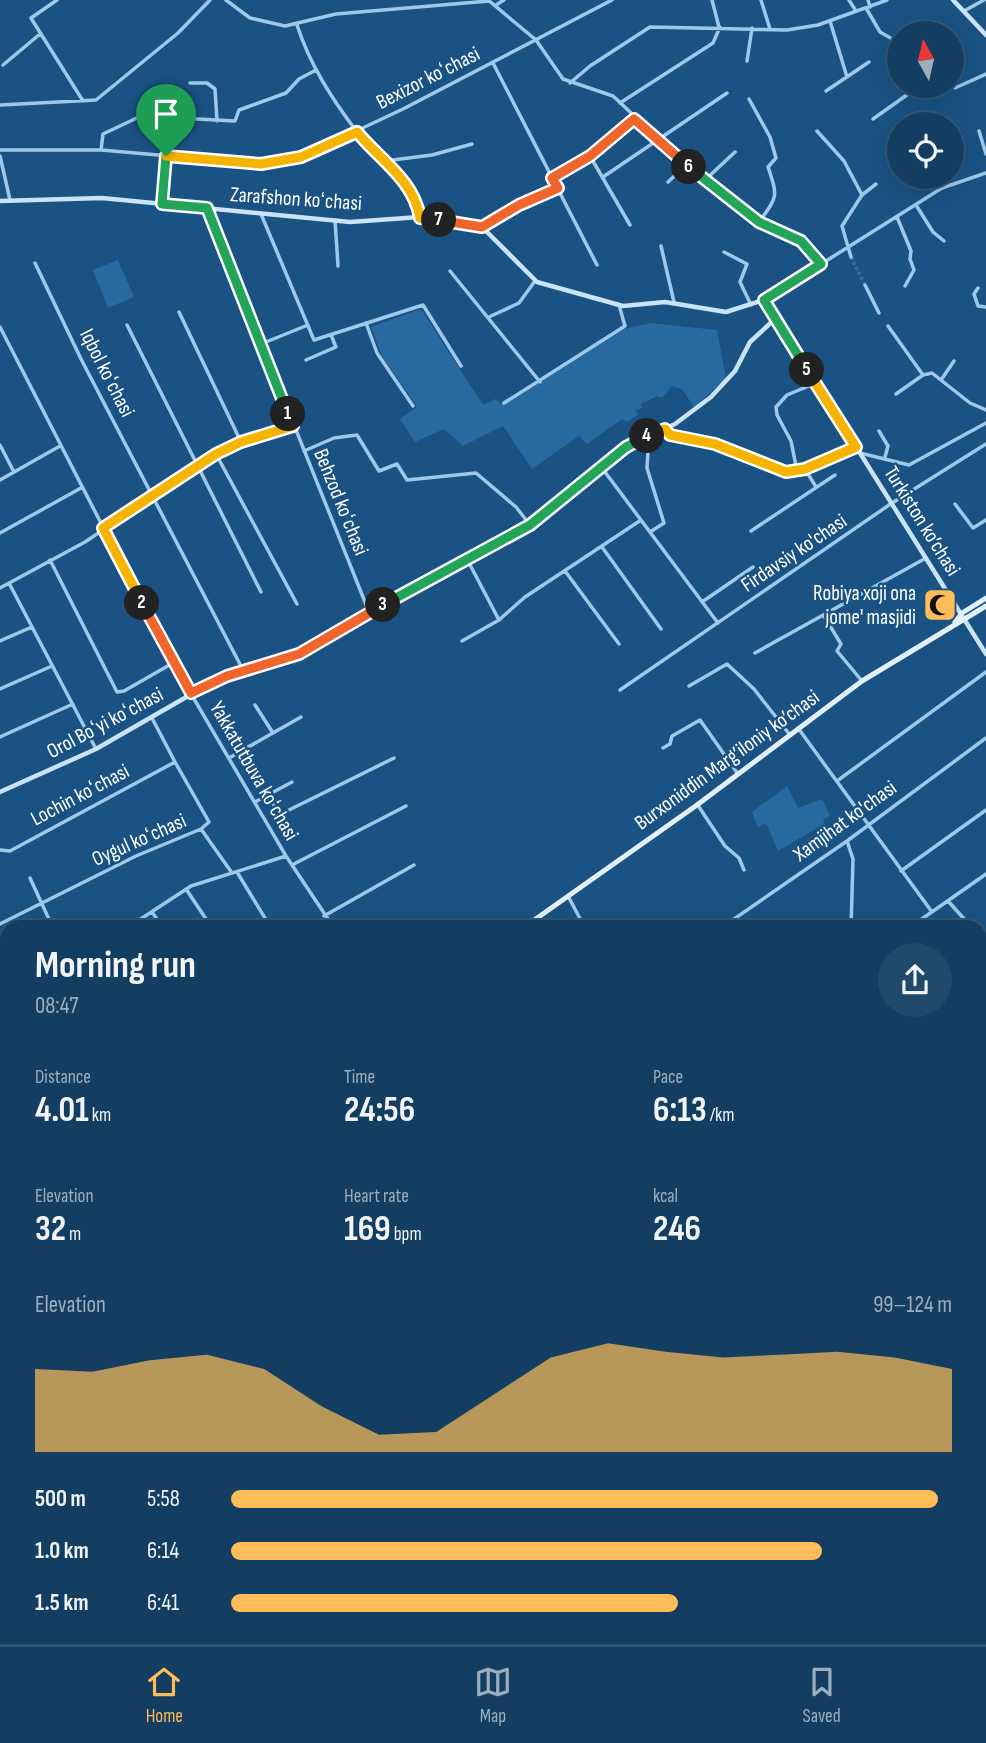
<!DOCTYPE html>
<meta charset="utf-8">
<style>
body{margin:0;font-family:"Sofia Sans Condensed",sans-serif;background:#20496b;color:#f1f3f6;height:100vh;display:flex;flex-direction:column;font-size:26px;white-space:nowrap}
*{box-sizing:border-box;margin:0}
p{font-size:23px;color:#9daebe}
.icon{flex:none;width:38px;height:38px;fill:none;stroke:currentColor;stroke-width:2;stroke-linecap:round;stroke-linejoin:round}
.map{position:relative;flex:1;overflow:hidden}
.panel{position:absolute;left:0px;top:920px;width:987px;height:724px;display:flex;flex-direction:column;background:#133e62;border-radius:21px 21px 0 0;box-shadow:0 7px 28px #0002,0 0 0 2px #325777}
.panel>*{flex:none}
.needle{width:46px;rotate:352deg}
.buttons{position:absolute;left:887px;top:21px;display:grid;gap:14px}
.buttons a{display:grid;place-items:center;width:77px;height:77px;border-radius:50%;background:#133e62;box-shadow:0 7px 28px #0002,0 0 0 2px #325777;font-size:35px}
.pin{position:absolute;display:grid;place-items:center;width:60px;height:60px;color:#fff;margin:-72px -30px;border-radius:50% 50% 50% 0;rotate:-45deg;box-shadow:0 0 7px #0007}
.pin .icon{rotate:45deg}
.km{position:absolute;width:35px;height:35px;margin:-18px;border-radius:50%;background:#222;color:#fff;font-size:19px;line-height:35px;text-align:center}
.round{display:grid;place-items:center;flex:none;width:74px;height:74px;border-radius:37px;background:#20496b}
.overview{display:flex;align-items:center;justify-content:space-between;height:119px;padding:0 35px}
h1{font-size:38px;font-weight:700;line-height:52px}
.figures{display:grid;grid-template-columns:repeat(3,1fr);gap:10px;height:119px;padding:7px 35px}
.figures div{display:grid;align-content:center}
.figures b{font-size:35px;font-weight:700}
.figures small{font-size:19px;font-weight:400}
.figures p{font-size:19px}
.chart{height:196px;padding:14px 35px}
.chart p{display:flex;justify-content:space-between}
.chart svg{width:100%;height:126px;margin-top:7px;fill:#febd59;opacity:.7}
ul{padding:0 35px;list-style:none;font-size:23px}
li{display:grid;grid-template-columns:112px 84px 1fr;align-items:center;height:52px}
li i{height:18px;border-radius:9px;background:#febd59}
.menu{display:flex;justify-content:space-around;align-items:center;height:98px;border-top:2px solid #325777;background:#133e62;font-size:19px;color:#9daebe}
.menu a{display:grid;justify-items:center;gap:4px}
.menu .on{color:#febd59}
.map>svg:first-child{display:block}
</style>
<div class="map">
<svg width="986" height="1645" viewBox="0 0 986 1645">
<rect width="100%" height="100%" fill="#195283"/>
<!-- green -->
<path fill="#286aa0" d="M118,260l16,37 -26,11 -15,-38z
M421,309l62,96 12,-6 5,4 124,-74 27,-6 66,7 9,49 -32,28 -12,-18 -10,-3 -10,12 -5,-2 -16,8 1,4 -7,2 3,5 -11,7 -5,-3 -35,25 -8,-8 -47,33 -29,-43 -40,20 -19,-17 -29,13 -15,-23 17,-12 -35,-51 -11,-29z
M787,786l11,22 24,-9 8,17 -7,4 1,4 -46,27 -12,-28 -8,4 -6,-15z
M0,1002l7,5v112l-7,6z
M986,1095v124l-6,2v-122z
M779,1638h58l-13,7h-41z"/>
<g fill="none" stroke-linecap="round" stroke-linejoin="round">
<!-- street-tunnel -->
<path stroke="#3c6c96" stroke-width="3.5" stroke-dasharray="3.5 2" stroke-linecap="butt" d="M851,257l14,28"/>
<!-- street -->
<path stroke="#9ec9eb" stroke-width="3.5" d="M57,0l-26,18 52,83
M226,0l24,18 35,8 51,-12 153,-13
M488,0l48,40 27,39 50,17 91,85 55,41 42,19 20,23
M712,0l7,27
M761,0l9,29
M849,0l7,11
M868,0l2,7
M496,5l8,-5
M866,8l14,24 14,8 6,20
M964,11l20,-11
M830,21l17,56
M297,25c13,40 35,74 60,107 22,28 57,48 63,85
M747,61l5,-33
M493,63l104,202
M3,65l37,-31
M190,83h17l8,6 2,32
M570,83l20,-17 60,-39 137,3 31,-5 69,-25
M955,88l31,-14
M826,91l43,-29
M749,99l21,38 6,21 -8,9c10,30 10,29 -9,55
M620,103l93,-60 7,-16
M0,105l96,-5 82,-67 32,-33
M873,119l38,-27 2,-6
M817,131l27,30 18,34
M979,131l7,23
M0,150h101l160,14 40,-7 102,-48 209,-109
M101,150l2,-16 38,-18 94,5 4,-11 47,-17 13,-14 17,-9
M0,156l10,44
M590,156l40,69
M385,161l47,-6 40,-11
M603,177l124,-84
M936,177l6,11
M552,178l38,-22 44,-37
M704,181l31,-29
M668,182l18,-17
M162,204l5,-48
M916,205l17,27 11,9
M207,208l162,404
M261,214l53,126 109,-35 38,61
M897,217l14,34 -1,8 4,11 -9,16
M335,220l3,46
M482,227l36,-22 40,-17
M661,246l13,56
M724,252l23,12 -7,18 11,23
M851,257l-9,-31 20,-31 14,-11
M35,263l46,96 162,311
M450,271l90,111
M865,285l14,28
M978,288l-4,6 4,12 8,1
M764,300l178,-112 44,-15
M179,312l62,130
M489,317l30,-14 16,-22
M366,323l11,30 36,53
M127,325l134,267
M888,326l35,49 9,-2 38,30 16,7
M0,327l173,336 113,193 48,72
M261,344l47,-19
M306,360l30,-13 -5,-12
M941,380l13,-19
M896,394l27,-19
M504,403l121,-77 -6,-21
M665,429l5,6 45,9 71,28 19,-3 51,-22
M879,431l9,15 -3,11
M649,436l-2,32 17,55 -14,9
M0,445l14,27
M304,451l30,-13 23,-3 22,36 18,-7 10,16 69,-7 40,34 14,18
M860,453l49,12 77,-42
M216,454l81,150
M602,468l116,155
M805,469l11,18
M797,471l-6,-30 -14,-26 -1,-8 11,-12 29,-12
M0,480l60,-34
M955,504l18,24 13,-8
M751,531l84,-56
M0,533l81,-45
M602,547l59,82
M50,560l67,132 7,-1 49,-28
M468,561l31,59 26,-23 116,-77
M565,571l54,73
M9,583l87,166
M0,588l85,-46 131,-88 25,-12 52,-16
M702,602l51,-35
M824,616l17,28 -4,7 25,30
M0,641l32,-14
M462,641l37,-21
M755,653l171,-95
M689,686l38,-22 27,25 36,46
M0,689l52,-23
M620,690l272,-187 94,-59
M255,705l18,28
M798,728l134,184
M0,737l73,-33
M663,748l7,-4 2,-8 28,-16 38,54
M229,758l72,-41
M175,762l34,60 -8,7
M837,781l149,-109
M268,795l9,16 6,2 111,-55
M255,802l37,-20
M697,804l28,42 14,12 5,12
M847,841l6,18 -2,69
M0,850l10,1 165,-89 -23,-44
M292,865l114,-59
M901,871l85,-61
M237,872l34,56
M30,878l23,50
M186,889l26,39
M568,896l17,32
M948,901l18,20
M152,912l11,16
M324,916l90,-51
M0,924l136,-68 65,-27 31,44
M127,928l64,-42 95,-30
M721,928l126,-87 139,-103
M909,928l77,-54
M980,954l6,-5
M0,987h7
M980,1149l6,-2
M980,1162h6
M980,1216h6
M0,1222l7,-2
M980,1258l6,-4
M0,1264l7,-2
M0,1307l7,-2
M0,1363l7,-2
M0,1422l7,-2
M980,1464l6,-1
M0,1471l6,27
M980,1516l6,-9
M0,1554l7,27
M980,1620l6,-1
M0,1624l7,-2
M23,1638l1,7
M44,1638l2,7
M101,1638l3,7
M249,1638l4,7
M421,1638l2,7
M602,1638l3,7
M776,1638l4,7
M136,1645l12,-7
M227,1645l12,-7
M330,1645l6,-4
M693,1645l14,-7
M828,1645l12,-7"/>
<!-- secondary -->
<path stroke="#cae3f8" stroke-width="4.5" d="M953,0l33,35
M0,201l102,-3 248,24 70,-5 62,10 55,55 86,24 42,-4 61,10 38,-12 222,354
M0,792l96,-43 113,-65 90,-30 70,-42 143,-76 48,-32 66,-57 49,-23 36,-27 24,-26 15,-29 26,-24
M980,1327l6,-3
M980,1564h6
M395,1645l8,-7
M911,1645l3,-7"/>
<!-- primary -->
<path stroke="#e2f0ff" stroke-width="5" d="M955,622l7,-9 24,-15
M523,928l174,-123 165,-124 124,-75
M0,1196l7,-2"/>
</g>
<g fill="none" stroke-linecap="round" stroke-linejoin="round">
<defs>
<path id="split-1" d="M166,156l-4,48 45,4 81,206"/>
<path id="split-2" d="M142,603l-39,-75 113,-74 25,-12 52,-16 -5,-12"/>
<path id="split-3" d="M142,603l49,90 36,-17 72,-22 84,-49"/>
<path id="split-4" d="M383,605l147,-80 96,-78 21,-11"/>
<path id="split-5" d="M647,436l18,-7 5,6 45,9 71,28 19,-3 51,-22 -49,-77"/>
<path id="split-6" d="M689,167l70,55 42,19 20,23 -57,36 43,70"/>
<path id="split-7" d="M439,220l43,7 37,-22 39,-17 -6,-10 38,-22 44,-37 55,48"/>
<path id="split-8" d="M166,156l95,8 40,-7 56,-25c22,27 57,48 63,86l19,2"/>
</defs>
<!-- split-1 casing -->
<use href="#split-1" stroke="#fff" stroke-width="14"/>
<!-- split-2 casing -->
<use href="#split-2" stroke="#fff" stroke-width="14"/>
<!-- split-3 casing -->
<use href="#split-3" stroke="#fff" stroke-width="14"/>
<!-- split-4 casing -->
<use href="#split-4" stroke="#fff" stroke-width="14"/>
<!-- split-5 casing -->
<use href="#split-5" stroke="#fff" stroke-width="14"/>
<!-- split-6 casing -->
<use href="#split-6" stroke="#fff" stroke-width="14"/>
<!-- split-7 casing -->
<use href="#split-7" stroke="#fff" stroke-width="14"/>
<!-- split-8 casing -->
<use href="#split-8" stroke="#fff" stroke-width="14"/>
<!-- split-1 -->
<use href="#split-1" stroke="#22a559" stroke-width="9"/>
<!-- split-2 -->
<use href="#split-2" stroke="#f5b400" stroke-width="9"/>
<!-- split-3 -->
<use href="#split-3" stroke="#f0652b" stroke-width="9"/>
<!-- split-4 -->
<use href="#split-4" stroke="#22a559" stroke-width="9"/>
<!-- split-5 -->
<use href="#split-5" stroke="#f5b400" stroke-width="9"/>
<!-- split-6 -->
<use href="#split-6" stroke="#22a559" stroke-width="9"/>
<!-- split-7 -->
<use href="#split-7" stroke="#f0652b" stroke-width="9"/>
<!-- split-8 -->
<use href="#split-8" stroke="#f5b400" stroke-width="9"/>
</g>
<!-- icons -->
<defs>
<symbol id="mosque-square" viewBox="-11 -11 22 22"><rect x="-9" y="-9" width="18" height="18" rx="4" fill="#febd59" stroke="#195283"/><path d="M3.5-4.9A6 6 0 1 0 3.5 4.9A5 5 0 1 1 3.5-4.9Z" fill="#111"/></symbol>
</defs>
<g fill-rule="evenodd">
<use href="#mosque-square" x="921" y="586" width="38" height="38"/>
</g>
<g text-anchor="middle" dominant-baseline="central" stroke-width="5" stroke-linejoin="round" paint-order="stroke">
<!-- street labels -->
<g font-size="21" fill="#fff" stroke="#195283">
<text transform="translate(428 78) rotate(-27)">Bexizor koʻchasi</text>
<text transform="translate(296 199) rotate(4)">Zarafshon koʻchasi</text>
<text transform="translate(107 373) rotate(63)">Iqbol koʻchasi</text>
<text transform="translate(341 502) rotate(68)">Behzod koʻchasi</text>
<text transform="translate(922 521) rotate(58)">Turkiston ko’chasi</text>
<text transform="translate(794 553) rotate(-34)">Firdavsiy ko'chasi</text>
<text transform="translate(105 723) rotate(-28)">Orol Boʻyi koʻchasi</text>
<text transform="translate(727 760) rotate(-36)">Burxoniddin Marg’iloniy ko’chasi</text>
<text transform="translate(254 771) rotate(60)">Yakkatutbuva koʻchasi</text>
<text transform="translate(80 795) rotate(-28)">Lochin koʻchasi</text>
<text transform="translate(845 821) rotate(-36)">Xamjihat ko'chasi</text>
<text transform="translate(139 840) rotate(-24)">Oygul koʻchasi</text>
</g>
<!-- poi labels -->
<g font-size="21" fill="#fff" stroke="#195283" text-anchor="end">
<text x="916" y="593">Robiya xoji ona<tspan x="916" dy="24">jome' masjidi</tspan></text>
</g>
</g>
</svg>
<div class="buttons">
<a><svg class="needle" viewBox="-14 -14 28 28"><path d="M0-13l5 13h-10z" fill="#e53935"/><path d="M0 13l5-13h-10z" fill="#9daebe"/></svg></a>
<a><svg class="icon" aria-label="locate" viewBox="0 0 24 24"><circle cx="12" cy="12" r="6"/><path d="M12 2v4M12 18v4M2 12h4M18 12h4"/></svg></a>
</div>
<div class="pin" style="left:166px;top:156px;background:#1e9e55"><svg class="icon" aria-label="arrive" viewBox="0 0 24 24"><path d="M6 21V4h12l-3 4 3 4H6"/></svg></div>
<b class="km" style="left:288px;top:414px">1</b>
<b class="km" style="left:142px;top:603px">2</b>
<b class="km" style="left:383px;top:605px">3</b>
<b class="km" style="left:647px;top:436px">4</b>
<b class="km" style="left:807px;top:370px">5</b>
<b class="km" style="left:689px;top:167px">6</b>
<b class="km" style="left:439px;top:220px">7</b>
<section class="panel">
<div class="overview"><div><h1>Morning run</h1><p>08:47</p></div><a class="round"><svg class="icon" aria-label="share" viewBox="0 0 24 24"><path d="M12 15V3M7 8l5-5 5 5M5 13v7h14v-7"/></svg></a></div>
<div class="figures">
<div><p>Distance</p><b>4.01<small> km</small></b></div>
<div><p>Time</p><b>24:56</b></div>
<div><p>Pace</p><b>6:13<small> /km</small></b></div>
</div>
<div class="figures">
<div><p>Elevation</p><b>32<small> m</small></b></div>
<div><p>Heart rate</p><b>169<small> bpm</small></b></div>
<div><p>kcal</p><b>246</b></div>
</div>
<div class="chart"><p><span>Elevation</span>99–124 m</p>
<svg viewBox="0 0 160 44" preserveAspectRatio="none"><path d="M0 44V15L10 16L20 12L30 10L40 15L50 28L60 38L70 37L80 24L90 11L100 6L110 9L120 11L130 10L140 9L150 11L160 15V44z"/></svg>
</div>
<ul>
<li><b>500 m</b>5:58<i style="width:98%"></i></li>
<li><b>1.0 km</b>6:14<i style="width:82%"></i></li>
<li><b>1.5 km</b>6:41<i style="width:62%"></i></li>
</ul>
</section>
</div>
<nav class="menu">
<a class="on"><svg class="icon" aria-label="home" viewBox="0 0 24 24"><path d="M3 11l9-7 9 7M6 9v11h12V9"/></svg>Home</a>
<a><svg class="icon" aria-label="map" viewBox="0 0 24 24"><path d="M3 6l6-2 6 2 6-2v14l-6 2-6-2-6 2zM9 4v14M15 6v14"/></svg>Map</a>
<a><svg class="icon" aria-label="saved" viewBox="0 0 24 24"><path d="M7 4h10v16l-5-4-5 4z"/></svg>Saved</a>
</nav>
